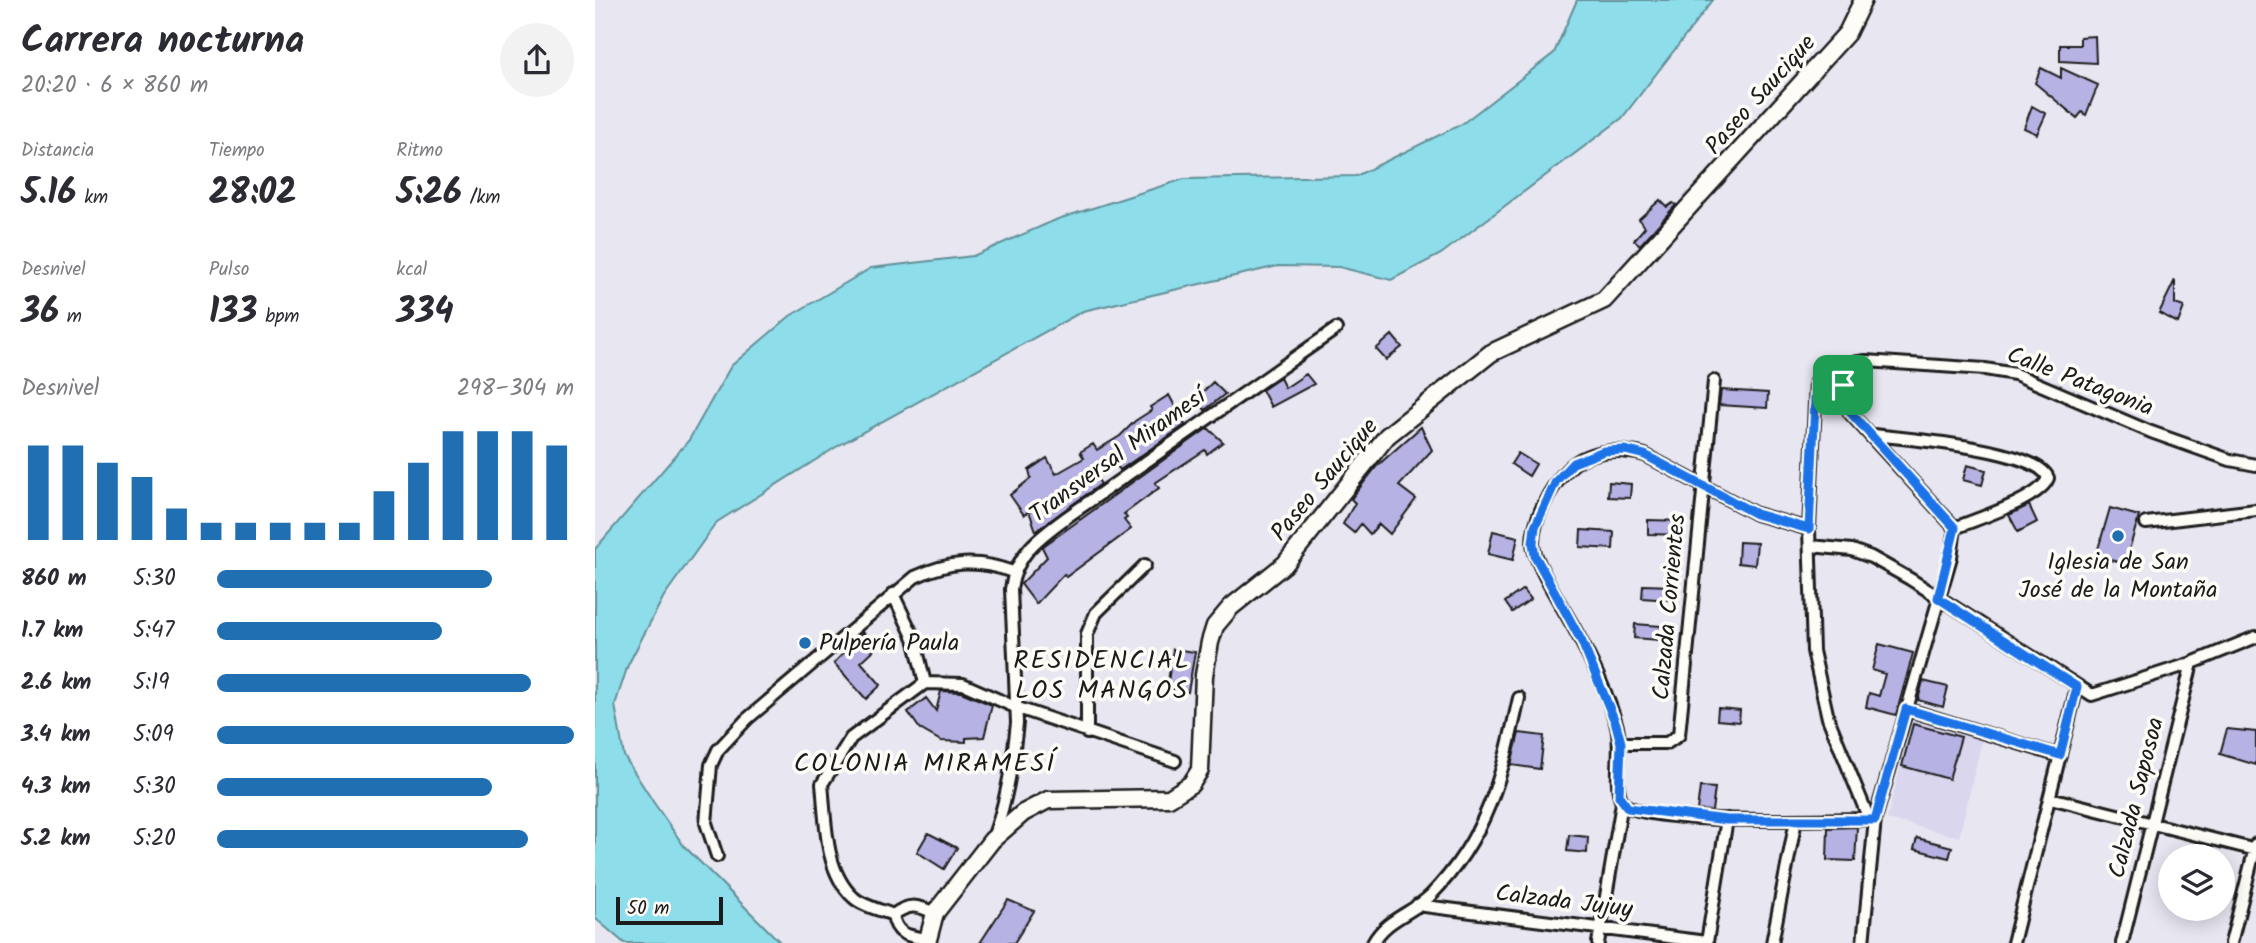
<!DOCTYPE html>
<html lang="es">
<meta charset="utf-8">
<style>
body{margin:0;font-family:Kalam,sans-serif;background:#f2f2f3;color:#2b2b33;height:100vh;display:flex;flex-direction:column;font-size:26px;white-space:nowrap}
*{box-sizing:border-box;margin:0}
p{font-size:23px;color:#7c7c81}
.icon{flex:none;width:38px;height:38px;fill:none;stroke:currentColor;stroke-width:2;stroke-linecap:round;stroke-linejoin:round}
.map{position:relative;flex:1;overflow:hidden}
.side{display:flex;flex-direction:column;background:#fff;width:595px}
.side>*{flex:none}
.tools{position:absolute;left:1563px;top:844px;display:grid;gap:14px}
.tools a{display:grid;place-items:center;width:77px;height:77px;border-radius:50%;background:#fff;box-shadow:0 4px 18px #0003;font-size:35px}
.scale{position:absolute;left:21px;bottom:18px;width:107px;box-sizing:border-box;padding-left:7px;border:4px solid #1c1c1c;border-top:0;font-size:19px;line-height:24px;white-space:nowrap;color:#1c1c1c;-webkit-text-stroke:5px #fdfcf7;paint-order:stroke}
.pin{position:absolute;display:grid;place-items:center;width:60px;height:60px;color:#fff;margin:-30px;border-radius:14px;box-shadow:0 4px 10px #0006}
.round{display:grid;place-items:center;flex:none;width:74px;height:74px;border-radius:37px;background:#f2f2f3}
.headline{display:flex;align-items:center;justify-content:space-between;height:119px;padding:0 21px}
h1{font-size:38px;font-weight:600;line-height:52px}
.figures{display:grid;grid-template-columns:repeat(3,1fr);gap:10px;height:119px;padding:7px 21px}
.figures div{display:grid;align-content:center}
.figures b{font-size:35px;font-weight:600}
.figures small{font-size:19px;font-weight:400}
.figures p{font-size:19px}
.chart{height:196px;padding:14px 21px}
.chart p{display:flex;justify-content:space-between}
.chart svg{width:100%;height:126px;margin-top:7px;stroke:#1f6fb2;stroke-width:6}
ul{padding:0 21px;list-style:none;font-size:23px}
li{display:grid;grid-template-columns:112px 84px 1fr;align-items:center;height:52px}
li i{height:18px;border-radius:9px;background:#1f6fb2}
main{display:flex;flex:1;min-height:0}
.map>svg:first-child{display:block}
</style>
<main>
<section class="side">
<div class="headline"><div><h1>Carrera nocturna</h1><p>20:20 · 6 × 860 m</p></div><a class="round"><svg class="icon" aria-label="share" viewBox="0 0 24 24"><path d="M12 15V3M7 8l5-5 5 5M5 13v7h14v-7"/></svg></a></div>
<div class="figures">
<div><p>Distancia</p><b>5.16<small> km</small></b></div>
<div><p>Tiempo</p><b>28:02</b></div>
<div><p>Ritmo</p><b>5:26<small> /km</small></b></div>
</div>
<div class="figures">
<div><p>Desnivel</p><b>36<small> m</small></b></div>
<div><p>Pulso</p><b>133<small> bpm</small></b></div>
<div><p>kcal</p><b>334</b></div>
</div>
<div class="chart"><p><span>Desnivel</span>298–304 m</p>
<svg viewBox="0 0 160 44" preserveAspectRatio="none"><path d="M5 44V11M15 44V11M25 44V17M35 44V22M45 44V33M55 44V38M65 44V38M75 44V38M85 44V38M95 44V38M105 44V27M115 44V17M125 44V6M135 44V6M145 44V6M155 44V11"/></svg>
</div>
<ul>
<li><b>860 m</b>5:30<i style="width:77%"></i></li>
<li><b>1.7 km</b>5:47<i style="width:63%"></i></li>
<li><b>2.6 km</b>5:19<i style="width:88%"></i></li>
<li><b>3.4 km</b>5:09<i style="width:100%"></i></li>
<li><b>4.3 km</b>5:30<i style="width:77%"></i></li>
<li><b>5.2 km</b>5:20<i style="width:87%"></i></li>
</ul>
</section>
<div class="map">
<svg width="1661" height="943" viewBox="0 0 1661 943">
<rect width="100%" height="100%" fill="#e8e6f1"/>
<filter id="ink" filterUnits="userSpaceOnUse"><feTurbulence type="fractalNoise" baseFrequency=".0143" numOctaves="2"/><feDisplacementMap in="SourceGraphic" scale="14" xChannelSelector="R" yChannelSelector="G"/><feConvolveMatrix kernelMatrix="1 2 1 2 8 2 1 2 1" color-interpolation-filters="sRGB"/></filter>
<g filter="url(#ink)">
<!-- built -->
<path fill="#d9d6ed" d="M1318,719l69,21 -23,97 -72,-18z"/>
<!-- water -->
<path fill="#8eddeb" stroke="#609098" stroke-width="2" d="M982,0h136l-91,118 -181,136 -50,26 -52,-13 -61,-1 -195,45 -242,133 -124,78 -53,74 -36,69 -13,40 9,51 30,47 30,43 97,97h-157l-29,-25v-369l94,-109 42,-74 59,-50 81,-48 102,-12 85,-37 126,-40 172,-3 106,-52 92,-71z"/>
<!-- building -->
<path fill="#b6b2e4" stroke="#1c1c1c" stroke-width="2" d="M1500,36l1,27 -36,-2v-16h20v-8z
M1446,68l20,10v-10l37,17 -12,30 -4,-3 -5,6 -42,-35z
M1437,106l14,8 -9,20 -13,-6z
M1065,200l7,7 6,-4 3,2 -36,40 -6,-5 11,-13 -6,-8z
M1580,280v24l9,3 -6,16 -19,-10z
M797,335l10,12 -16,13 -10,-11z
M711,374l8,10 -43,23 -9,-17 18,-12 5,10z
M618,382l12,12 -20,16 -9,-12z
M1126,390l47,3 -1,15 -48,-3z
M574,395l16,30 -65,45 -9,-11 -19,12 9,13 -65,47 -7,-20 -5,4 -14,-20 21,-17 -2,-8 18,-12 9,16 28,-16 -4,-6 13,-8 4,6 23,-14 15,-15 17,-11 -2,-3z
M826,427l11,23 -33,36 17,13 -26,35 -11,-10 -9,10 -9,-10 -7,9 -11,-9 12,-21 -4,-4 26,-33z
M613,428l15,14 -16,12 -2,-4 -50,33 4,5 -35,26 3,4 -3,2 7,9 -65,48 -2,-3 -28,30 -15,-20 26,-27 -5,-10z
M923,453l18,11 -7,12 -18,-12z
M1372,465l19,5 -4,15 -19,-5z
M1014,482l22,2 -1,14 -22,-1z
M1434,505l8,17 -19,10 -9,-17z
M1515,508l29,8 -14,48 -29,-8z
M1053,520l35,1v14l-35,-1z
M986,530l33,2 -1,17 -33,-2z
M898,531l25,6 -5,23 -25,-6z
M1144,542l18,1 -2,22 -17,-2z
M1048,585l29,1 -1,14 -29,-2z
M928,589l8,10 -19,13 -7,-10z
M1040,624l38,3 -1,14 -38,-3z
M268,632l14,15 -16,15 20,23 -15,14 -32,-36z
M1284,644l34,9 -17,62 -30,-8 3,-14 10,3 6,-22 -13,-4z
M578,649l22,3 -7,40 -21,-4z
M1328,681l25,6 -5,20 -25,-7z
M346,691l20,1 31,13 -8,32 -18,1v4l-25,-1 -21,-12 -12,-17 18,-14 10,13z
M1123,708l22,2 -1,12 -22,-2z
M1318,724l48,13 -12,42 -47,-13z
M1632,729l29,3v33l-36,-11z
M924,733l25,3 -4,33 -29,-4z
M1105,787l15,1 -3,23 -15,-1z
M1262,827l-2,34 -28,-1 1,-32z
M333,833l29,15 -13,21 -27,-17z
M974,835l19,2 -1,16 -20,-2z
M1322,838l35,9 -3,11 -35,-9z
M413,900l26,11 -20,32h-34z"/>
<g fill="none" stroke-linecap="round" stroke-linejoin="round">
<defs>
<path id="street" d="M1248,385l2,18 5,10 105,115
M1551,523l110,-13
M1216,546l41,4 19,7 39,22 182,116 100,-32 64,-26
M298,594l21,44 11,45
M1311,709l154,47
M492,733v-99l9,-21 49,-48
M1026,743h46l12,-8 35,-354
M1455,798l206,52
M1027,803c25,23 210,16 253,16
M1274,819l-41,-101 -15,-67 -4,-122 7,-147 27,3 3,-14 6,-8 14,-2 119,8 30,5 136,58 79,28 26,5
M399,835c13,-35 19,-74 23,-112l-6,-134c5,-36 29,-52 56,-72l269,-188
M122,856l-11,-33 5,-58 7,-15 29,-31 168,-142c34,-16 63,-18 98,-5
M822,905l290,37 20,-123
M340,913c-18,-8 -26,-10 -42,2 -12,-5 -31,-9 -40,-18 -29,-27 -27,-76 -31,-113l29,-46 74,-55 38,1 52,23 160,54
M298,915c3,20 15,21 33,24
M778,943c13,-24 38,-29 57,-47 58,-59 72,-121 89,-198
M1003,943l24,-140c-10,-24 2,-54 -6,-80 -9,-29 -22,-57 -36,-84 -10,-21 -47,-76 -47,-96 0,-23 17,-55 33,-72 20,-22 52,-23 79,-16l111,59 53,15
M1177,943l24,-123
M1268,943l12,-124 76,-262 4,-29c21,-9 86,-29 93,-50 -10,-29 -145,-40 -175,-43
M1418,943l64,-256
M1527,943l70,-280
M1636,943l25,-99"/>
<path id="secondary" d="M332,943l8,-30 57,-73 31,-27 25,-13 121,-2 22,-14 9,-14 4,-95 6,-33 5,-16 16,-19 54,-43 102,-128 104,-83 113,-53 243,-267 16,-33"/>
</defs>
<!-- street casing -->
<use href="#street" stroke="#1c1c1c" stroke-width="16"/>
<!-- secondary casing -->
<use href="#secondary" stroke="#1c1c1c" stroke-width="21"/>
<!-- street -->
<use href="#street" stroke="#fdfcf7" stroke-width="10"/>
<!-- secondary -->
<use href="#secondary" stroke="#fdfcf7" stroke-width="16"/>
</g>
</g>
<g fill="none" stroke-linecap="round" stroke-linejoin="round" filter="url(#ink)">
<defs>
<path id="route" d="M1221,382l27,3 2,18 5,9 105,116 -17,70 139,89 -17,68 -154,-46 -31,111h-148l-99,-12 -9,-12 2,-53 -5,-19 -34,-82 -47,-86 -2,-13 2,-16 21,-46 17,-18 31,-12 21,-1 20,5 111,59 53,15z"/>
</defs>
<!-- route casing -->
<use href="#route" stroke="#fff" stroke-width="14"/>
<!-- route -->
<use href="#route" stroke="#1a73e8" stroke-width="9"/>
</g>
<!-- markers -->
<g fill="#1f6fb2" stroke="#fdfcf7" stroke-width="2.5">
<circle cx="1523" cy="536" r="7"/>
<circle cx="210" cy="643" r="7"/>
</g>
<g text-anchor="middle" dominant-baseline="central" stroke-width="7" stroke-linejoin="round" paint-order="stroke">
<!-- street labels -->
<g font-size="24" fill="#1c1c1c" stroke="#fdfcf7">
<text transform="translate(1166 95) rotate(-48)">Paseo Saucique</text>
<text transform="translate(1485 382) rotate(21)">Calle Patagonia</text>
<text transform="translate(523 456) rotate(-36)">Transversal Miramesí</text>
<text transform="translate(730 480) rotate(-50)">Paseo Saucique</text>
<text transform="translate(1075 607) rotate(-85)">Calzada Corrientes</text>
<text transform="translate(1542 798) rotate(-76)">Calzada Saposoa</text>
<text transform="translate(969 902) rotate(7)">Calzada Jujuy</text>
</g>
<!-- poi labels -->
<g font-size="24" fill="#1c1c1c" stroke="#fdfcf7">
<text x="1523" y="562">Iglesia de San<tspan x="1523" dy="28">José de la Montaña</tspan></text>
<text x="224" y="643" text-anchor="start">Pulpería Paula</text>
</g>
<!-- neighbourhood labels -->
<g font-size="26" letter-spacing="2" fill="#1c1c1c" stroke="#fdfcf7">
<text x="507" y="661">RESIDENCIAL<tspan x="507" dy="30">LOS MANGOS</tspan></text>
<text x="330" y="764">COLONIA MIRAMESÍ</text>
</g>
</g>
</svg>
<div class="tools">
<a><svg class="icon" aria-label="layers" viewBox="0 0 24 24"><path d="M12 4l9 5-9 5-9-5zM3 14l9 5 9-5"/></svg></a>
</div>
<div class="scale">50 m</div>
<div class="pin" style="left:1248px;top:385px;background:#1e9e55"><svg class="icon" aria-label="arrive" viewBox="0 0 24 24"><path d="M6 21V4h12l-3 4 3 4H6"/></svg></div>
</div>
</main>
